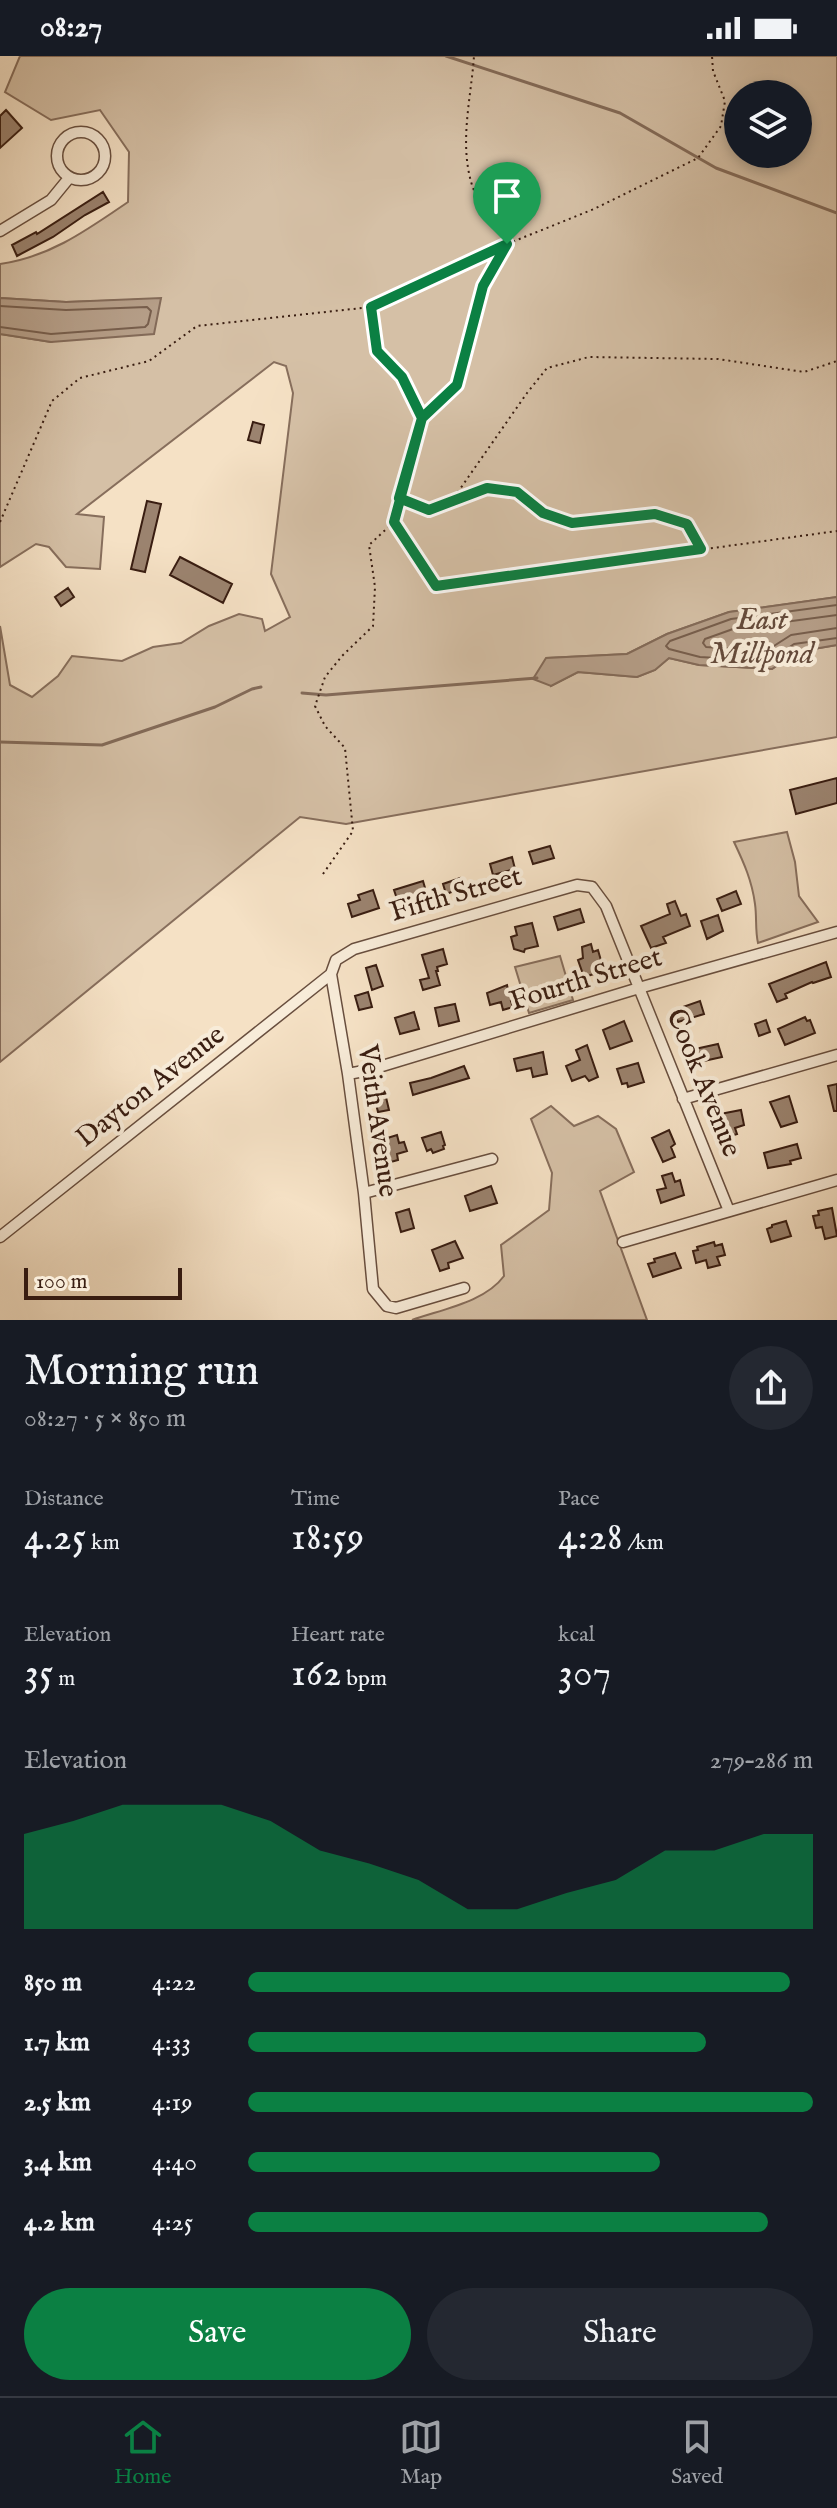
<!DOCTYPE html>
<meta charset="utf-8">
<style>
body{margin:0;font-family:"IM FELL English",serif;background:#242831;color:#f1f3f6;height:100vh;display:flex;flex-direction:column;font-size:30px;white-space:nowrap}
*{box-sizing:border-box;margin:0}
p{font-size:26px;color:#9ea1a6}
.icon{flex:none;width:44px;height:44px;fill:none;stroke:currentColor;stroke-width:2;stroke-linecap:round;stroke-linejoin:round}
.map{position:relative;height:1264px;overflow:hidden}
.drawer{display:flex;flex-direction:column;background:#171b24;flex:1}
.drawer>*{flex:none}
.buttons{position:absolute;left:724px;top:24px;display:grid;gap:16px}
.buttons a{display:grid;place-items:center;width:88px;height:88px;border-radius:50%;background:#171b24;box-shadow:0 4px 12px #0003;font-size:40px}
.scale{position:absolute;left:24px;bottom:20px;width:158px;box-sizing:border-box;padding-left:8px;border:4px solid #391d11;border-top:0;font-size:22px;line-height:28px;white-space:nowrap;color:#391d11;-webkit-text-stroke:6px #f8ecd9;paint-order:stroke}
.pin{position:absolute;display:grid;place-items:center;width:68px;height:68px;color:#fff;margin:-82px -34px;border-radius:50% 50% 50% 0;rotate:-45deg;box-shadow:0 0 8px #0007}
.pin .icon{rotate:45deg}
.round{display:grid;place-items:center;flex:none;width:84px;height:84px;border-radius:42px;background:#242831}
.overview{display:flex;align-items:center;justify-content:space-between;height:136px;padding:0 24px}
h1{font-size:44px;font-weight:600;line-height:60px}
.stats{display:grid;grid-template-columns:repeat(3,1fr);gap:12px;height:136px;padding:8px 24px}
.stats div{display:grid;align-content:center}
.stats b{font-size:40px;font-weight:600}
.stats small{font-size:22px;font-weight:400}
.stats p{font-size:22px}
.chart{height:224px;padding:16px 24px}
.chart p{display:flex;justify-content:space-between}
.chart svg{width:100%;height:144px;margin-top:8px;fill:#0b8043;opacity:.7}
.button{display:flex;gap:16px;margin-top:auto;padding:16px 24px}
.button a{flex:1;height:92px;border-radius:48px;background:#0b8043;color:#fff;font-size:32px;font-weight:600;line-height:92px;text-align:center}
.button a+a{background:#242831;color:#f1f3f6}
ul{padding:0 24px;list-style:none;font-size:26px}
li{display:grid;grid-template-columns:128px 96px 1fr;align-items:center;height:60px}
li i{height:20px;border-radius:10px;background:#0b8043}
.status{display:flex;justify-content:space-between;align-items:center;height:56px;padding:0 40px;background:#171b24;direction:ltr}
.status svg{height:22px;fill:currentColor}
.menu{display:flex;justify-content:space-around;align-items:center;height:112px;border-top:2px solid #363941;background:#171b24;font-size:22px;color:#9ea1a6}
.menu a{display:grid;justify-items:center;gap:4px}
.menu .on{color:#0b8043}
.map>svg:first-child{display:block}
</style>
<div class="status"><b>08:27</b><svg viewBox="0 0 49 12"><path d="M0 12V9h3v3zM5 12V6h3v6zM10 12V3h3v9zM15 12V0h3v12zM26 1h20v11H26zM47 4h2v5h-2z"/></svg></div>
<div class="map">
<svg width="837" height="1264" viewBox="0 0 837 1264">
<rect width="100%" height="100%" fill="#f5e1c5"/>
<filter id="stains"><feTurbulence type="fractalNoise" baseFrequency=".0025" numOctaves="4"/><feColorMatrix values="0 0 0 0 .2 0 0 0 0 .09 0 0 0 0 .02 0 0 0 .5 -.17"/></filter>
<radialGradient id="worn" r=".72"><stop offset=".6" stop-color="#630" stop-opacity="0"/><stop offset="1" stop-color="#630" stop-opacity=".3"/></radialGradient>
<!-- green -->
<path fill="#d5c0a6" stroke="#876e5c" stroke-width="2" fill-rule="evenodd" d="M20,0h817v541l-108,15 -62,22 -40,20 -80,4 4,28 27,-14 59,5 18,-7 14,-12 30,7 73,4 24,-17 41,-7v92l-491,87 -46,-7 -300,245v-436l10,59 22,12 26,-21 14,-20 50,5 31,-14 28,-4 28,-17 30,-12 23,5 3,12 25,-14 -19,-43 22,-181 -7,-27 -12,-4 -197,152 27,3 -4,52 -34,-2 -17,-20 -13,-3 -36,23v-233l51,8 110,-43 -95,3 -66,-4v-34c50,-7 87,-34 128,-62l1,-50 -29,-42 -49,10 -46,-28zM738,38h60v60h-60z
M787,776l8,30 4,34 19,26 -60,21c-3,-13 -1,-25 -3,-39 -3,-23 -11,-41 -21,-62z
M560,900l13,44 -44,13 -14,-46z
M551,1050l23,20 24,-10 18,13 18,43 -34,19 47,129h-235c31,-11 73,-18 92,-44l-3,-31 48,-35 3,-37 -21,-54z"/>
<!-- water -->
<path fill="#b59e88" stroke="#836a58" stroke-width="2" d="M0,242l66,4 95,-4 -7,36 -103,8 -51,-8z
M837,541v48l-41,7 -24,17 -73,-4 -30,-7 -14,12 -18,7 -59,-5 -27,14 -18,-7 13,-21 81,-4 40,-20 62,-22z"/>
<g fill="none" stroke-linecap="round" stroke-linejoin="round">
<!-- shore -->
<path stroke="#775e4c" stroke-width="2" d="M0,250l66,4 81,-3 4,4 -3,13 -3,3 -94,7 -51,-7
M837,549l-106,14 -61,22 -4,5 3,3 31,8 69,4 25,-17 43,-6
M837,559l-104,14 -28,10 -2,4 3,4 60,4 25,-16 46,-7"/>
<!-- stream -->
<path stroke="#836a58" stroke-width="3" d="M446,0l174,57 96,55 121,45
M302,637l24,2 211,-17
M0,686l102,3 113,-38 37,-18 9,-2"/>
</g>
<!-- building -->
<path fill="#9b836f" stroke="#391d11" stroke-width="2" d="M6,54l16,18 -22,20v-32z
M103,136l6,10 -24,13 -32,22 -36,19 -5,-11 24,-13 1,2z
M253,366l11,3 -4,18 -12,-3z
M147,445l14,3 -16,68 -14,-3z
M180,501l52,27 -9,19 -53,-28z
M68,532l6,9 -13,9 -6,-9z
M837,722v25l-41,11 -6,-24z
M550,790l4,12 -21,6 -4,-12z
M512,801l3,12 -22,6 -3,-11z
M460,822l3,10 -17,6 -3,-10z
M423,825l5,17 -10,3 -1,-4 -19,5 -4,-12z
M373,834l6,18 -27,9 -4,-13 12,-4 -2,-5z
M736,835l5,13 -19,7 -5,-12z
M675,845l6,15 5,-2 4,12 -27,11 3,6 -15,5 -10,-22 29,-12 -3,-10z
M580,853l4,13 -26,8 -4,-13z
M718,859l5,16 -16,8 -6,-18z
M532,867l6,23 -13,3 -1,3 -10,-3 -3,-12 6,-2 -2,-8z
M591,888l2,8 5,-2 6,21 -20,6 -6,-17 5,-2 -1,-11z
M443,893l4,15 -10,3 1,4h-2l4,14 -17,5 -3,-10 9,-2 -7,-23z
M826,906l5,15 -18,6 -1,-1 -27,12 2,4 -10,4 -8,-18z
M376,909l7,21 -11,4 -6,-22z
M507,929l1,5 6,-2 3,12 -6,1 2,6 -10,3 -2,-8 -11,3 -3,-12z
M368,936l4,15 -13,3 -4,-14z
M700,945l4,13 -26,8 -4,-12z
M455,948l4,17 -20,5 -4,-18z
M414,956l5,17 -19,5 -5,-16z
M805,961l2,4 3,-1 5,13 -30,12 -7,-16z
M766,964l4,12 -11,4 -4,-12z
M624,965l8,20 -22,8 -7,-19z
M718,988l4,13 -23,5 -4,-13z
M587,989l11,32 -9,4 -4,-5 -13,5 -6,-15 14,-6 -4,-10z
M543,996l4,22 -14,3 -2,-9 -14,3 -3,-12z
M638,1007l6,19 -16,5 -1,-4 -5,1 -5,-15z
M464,1010l5,12 -56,17 -3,-12 21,-5z
M837,1028v27h-3l-6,-25z
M385,1037l4,17 -11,2 -4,-16z
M789,1040l8,26 -16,5 -11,-25z
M741,1054l3,15 -9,3 2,6 -10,3 -7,-23z
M669,1074l6,14 -4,3 4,10 -12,5 -11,-24z
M441,1076l4,13 -2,1 1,3 -11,4 -2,-4 -4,2 -5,-13z
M397,1079l2,8 5,-1 3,9 -10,3 1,6 -11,3 -6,-23z
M797,1088l4,14 -11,3 1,3 -23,4 -4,-15z
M672,1117l3,9 5,-2 4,15 -23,8 -4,-13 9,-2 -4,-12z
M491,1130l6,17 -27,8 -5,-15z
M832,1152l5,28 -12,3 -3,-12 -6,1 -3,-12 6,-1 -1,-4z
M409,1153l5,19 -13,4 -5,-19z
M786,1165l5,15 -20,6 -4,-13 5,-2v-2z
M455,1185l8,17 -15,5 1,5 -9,3 -8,-21z
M714,1186l1,4 7,-2 3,11 -8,2 3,8 -12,3 -2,-8 -10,3 -3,-12 5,-1 -1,-3z
M675,1197l6,15 -28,9 -5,-13 7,-2 -1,-3z"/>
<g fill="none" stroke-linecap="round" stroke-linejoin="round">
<defs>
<path id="street" d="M57 100a24 24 0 1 1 48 0a24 24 0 1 1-48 0Z
M0,175l51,-31 18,-22
M348,1018l21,-4 270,-82 198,-56
M683,1043l154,-44
M364,1137l128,-34
M0,1181l331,-263
M623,1186l214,-62
M464,1232l-68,20 -9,-2 -14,-17 -9,-96 -16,-119 -17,-100 5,-14 18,-11 223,-64 15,2 14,19 123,305"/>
</defs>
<!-- street casing -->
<use href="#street" stroke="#684e3e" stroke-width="13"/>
<!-- path -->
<path stroke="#391d11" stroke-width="2" stroke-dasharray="2 4" stroke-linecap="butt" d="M371,251l6,44 25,26 19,40
M400,442l29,12 24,-11 74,-106 20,-25 42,-11 129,2 86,13 33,-11
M454,443l33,-11 30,4 26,21 29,10 83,-9 32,10 13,24
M0,466l52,-121 28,-23 69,-17 48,-35 174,-19 136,-63 87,-35 104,-51 23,-32 4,-25 -12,-30 -1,-15
M394,466l42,64 401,-55
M323,818l30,-43 -8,-83 -20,-22 -10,-20 10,-29 17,-21 31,-30 2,-39 -6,-42 25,-23 28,-104 35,-33 26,-99 24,-42c-10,-17 -29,-41 -35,-59 -13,-42 -1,-86 2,-129"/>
<!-- street -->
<use href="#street" stroke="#f8ecd9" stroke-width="10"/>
</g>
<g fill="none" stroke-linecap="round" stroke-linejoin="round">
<defs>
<path id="route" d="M507,188l-136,63 6,44 25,26 20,41 -28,104 42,64 265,-37 -14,-25 -32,-10 -83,9 -29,-10 -26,-21 -30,-4 -58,22 -30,-12 23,-80 35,-33 26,-99 24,-42"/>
</defs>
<!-- route casing -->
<use href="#route" stroke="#fff" stroke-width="16"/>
<!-- route -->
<use href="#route" stroke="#0b8043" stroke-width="10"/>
</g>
<g text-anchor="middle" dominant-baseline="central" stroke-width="8" stroke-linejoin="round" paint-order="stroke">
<!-- street labels -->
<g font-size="28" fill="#391d11" stroke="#f8ecd9">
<text transform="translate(456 839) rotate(-16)">Fifth Street</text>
<text transform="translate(586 924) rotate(-17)">Fourth Street</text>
<text transform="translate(703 1027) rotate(68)">Cook Avenue</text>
<text transform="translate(151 1031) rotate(-38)">Dayton Avenue</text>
<text transform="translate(377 1065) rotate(82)">Veith Avenue</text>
</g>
<!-- water labels -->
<g font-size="30" font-style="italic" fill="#644a3b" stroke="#f8ecd9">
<text x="762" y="565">East<tspan x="762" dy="34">Millpond</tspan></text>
</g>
</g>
<rect width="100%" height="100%" filter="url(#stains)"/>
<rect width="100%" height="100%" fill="url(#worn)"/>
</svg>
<div class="buttons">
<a><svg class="icon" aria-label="layers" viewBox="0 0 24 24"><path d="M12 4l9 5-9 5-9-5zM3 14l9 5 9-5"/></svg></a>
</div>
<div class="scale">100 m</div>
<div class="pin" style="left:507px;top:188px;background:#1e9e55"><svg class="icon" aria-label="arrive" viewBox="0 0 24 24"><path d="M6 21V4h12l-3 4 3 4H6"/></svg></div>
</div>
<section class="drawer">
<div class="overview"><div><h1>Morning run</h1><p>08:27 · 5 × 850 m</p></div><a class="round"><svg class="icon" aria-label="share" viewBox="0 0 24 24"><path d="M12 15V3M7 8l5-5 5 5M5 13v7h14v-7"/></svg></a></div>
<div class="stats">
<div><p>Distance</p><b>4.25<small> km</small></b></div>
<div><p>Time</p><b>18:59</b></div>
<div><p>Pace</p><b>4:28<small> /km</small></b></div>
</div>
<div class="stats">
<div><p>Elevation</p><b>35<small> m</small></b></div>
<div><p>Heart rate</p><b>162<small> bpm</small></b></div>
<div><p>kcal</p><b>307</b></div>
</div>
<div class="chart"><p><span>Elevation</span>279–286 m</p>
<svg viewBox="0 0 160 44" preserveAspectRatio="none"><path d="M0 44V15L10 11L20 6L30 6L40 6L50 11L60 20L70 24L80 29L90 38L100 38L110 33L120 29L130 20L140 20L150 15L160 15V44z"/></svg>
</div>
<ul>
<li><b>850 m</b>4:22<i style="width:96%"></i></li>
<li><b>1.7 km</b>4:33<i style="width:81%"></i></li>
<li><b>2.5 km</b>4:19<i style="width:100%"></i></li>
<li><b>3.4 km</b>4:40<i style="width:73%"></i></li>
<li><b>4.2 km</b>4:25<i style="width:92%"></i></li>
</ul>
<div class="button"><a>Save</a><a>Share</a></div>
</section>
<nav class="menu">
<a class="on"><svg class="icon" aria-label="home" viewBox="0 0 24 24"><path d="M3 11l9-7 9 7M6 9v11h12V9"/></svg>Home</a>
<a><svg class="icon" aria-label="map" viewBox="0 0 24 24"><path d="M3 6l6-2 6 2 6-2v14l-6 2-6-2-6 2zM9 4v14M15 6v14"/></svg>Map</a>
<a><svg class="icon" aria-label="saved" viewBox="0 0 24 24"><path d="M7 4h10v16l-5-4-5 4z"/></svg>Saved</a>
</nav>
